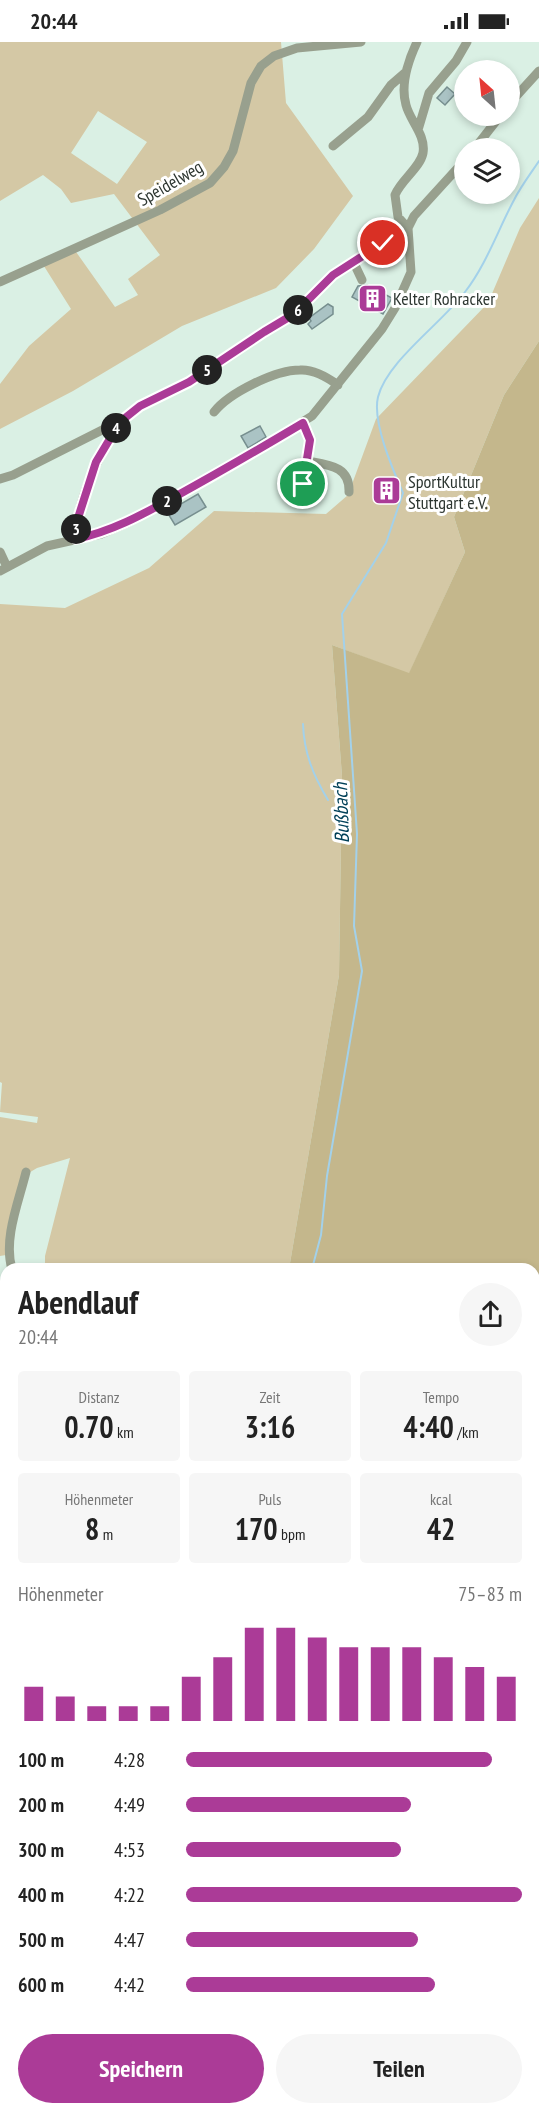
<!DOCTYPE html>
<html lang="de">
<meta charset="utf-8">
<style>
body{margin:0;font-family:"PT Sans Narrow",sans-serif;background:#f6f6f6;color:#222;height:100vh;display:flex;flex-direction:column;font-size:22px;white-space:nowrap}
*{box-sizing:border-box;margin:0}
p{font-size:20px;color:#767676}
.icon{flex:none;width:33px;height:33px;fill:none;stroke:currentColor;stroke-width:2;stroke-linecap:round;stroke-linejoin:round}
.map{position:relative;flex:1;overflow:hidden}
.side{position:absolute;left:0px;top:1221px;width:540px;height:852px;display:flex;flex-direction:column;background:#fff;border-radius:18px 18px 0 0;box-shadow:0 3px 9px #0003}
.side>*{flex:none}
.needle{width:39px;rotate:333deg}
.tools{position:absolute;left:454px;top:18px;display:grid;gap:12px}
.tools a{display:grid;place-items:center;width:66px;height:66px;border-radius:50%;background:#fff;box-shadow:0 3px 9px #0003;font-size:30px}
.pin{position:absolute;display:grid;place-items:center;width:51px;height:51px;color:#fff;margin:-26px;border:3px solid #fff;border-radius:50%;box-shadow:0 2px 6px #0007}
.km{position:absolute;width:30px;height:30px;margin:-15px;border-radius:50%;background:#222;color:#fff;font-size:16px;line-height:30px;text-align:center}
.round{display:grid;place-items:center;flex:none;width:63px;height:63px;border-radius:32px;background:#f6f6f6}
.head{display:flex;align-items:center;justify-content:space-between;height:102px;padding:0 18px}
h1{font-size:33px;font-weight:600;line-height:45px}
.stats{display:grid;grid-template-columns:repeat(3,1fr);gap:9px;height:102px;padding:6px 18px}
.stats div{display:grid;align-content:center;border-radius:6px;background:#f6f6f6;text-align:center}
.stats b{font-size:30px;font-weight:600}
.stats small{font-size:16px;font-weight:400}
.stats p{font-size:16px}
.chart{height:168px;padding:12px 18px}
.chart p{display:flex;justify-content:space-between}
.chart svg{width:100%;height:108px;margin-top:6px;stroke:#ab3b97;stroke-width:6}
.action{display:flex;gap:12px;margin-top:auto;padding:12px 18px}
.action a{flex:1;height:69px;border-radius:36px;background:#ab3b97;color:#fff;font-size:24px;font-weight:600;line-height:69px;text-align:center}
.action a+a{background:#f6f6f6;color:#222}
ul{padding:0 18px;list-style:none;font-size:20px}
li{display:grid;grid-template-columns:96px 72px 1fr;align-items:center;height:45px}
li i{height:15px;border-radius:8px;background:#ab3b97}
.status{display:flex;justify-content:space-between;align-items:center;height:42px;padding:0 30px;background:#fff;direction:ltr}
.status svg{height:16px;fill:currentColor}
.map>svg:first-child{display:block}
</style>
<div class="status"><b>20:44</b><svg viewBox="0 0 49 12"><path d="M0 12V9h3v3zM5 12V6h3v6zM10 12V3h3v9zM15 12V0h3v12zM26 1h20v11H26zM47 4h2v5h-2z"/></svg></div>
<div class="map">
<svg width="539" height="2073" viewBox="0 0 539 2073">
<rect width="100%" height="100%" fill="#daf0e4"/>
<!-- green -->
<path fill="#d4c8a5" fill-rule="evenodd" d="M0,0h281l5,61 67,93 -39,53 -38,39 -94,38 -109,65 -73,38v-45l29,-38 42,-37 -29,-46 32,-14 41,58 23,-12 -10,-16 32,-24 -46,-61 -43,9 -10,-14 -18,-14 -43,26zM98,69l49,31 -30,42 -46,-31z
M539,156v143l-35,54 -50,122 11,35 -56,122 -77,-29 10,131 -3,199 -50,294h-244v-13l25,-98 -33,10 -15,9 -16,78 -6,1v-139l37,6 1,-6 -38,-5 2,-29 -2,-1v-478l65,4 84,-40 65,-57 112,3 22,-19 28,-76 112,-116 32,-75z
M73,2067h262l16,6h-276z"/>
<!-- forest -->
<path fill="#c4b78c" d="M539,299v1774h-188l-16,-6h199v-840h-245l50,-294 3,-199 -10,-131 77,28 56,-121 -11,-35 50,-122z"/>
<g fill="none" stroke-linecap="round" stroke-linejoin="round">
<!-- stream -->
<path stroke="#a3d1ea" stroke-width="2" d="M303,682c1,29 10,51 25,76
M312,1227l9,-34 6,-59 35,-205 -8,-45 3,-92 -15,-220 44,-71 17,-50c-10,-23 -31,-71 -25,-96 9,-36 64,-74 87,-105 21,-27 33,-62 49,-92 7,-14 17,-27 25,-39
M534,1893h5"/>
</g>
<!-- building -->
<path fill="#aac3c4" stroke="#778f8f" stroke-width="1.5" d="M447,45l8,7 -10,11 -8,-7z
M367,243l25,13 -9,16 -31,-17 6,-11z
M328,262l5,3v7l-21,15 -4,-5 3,-3 -2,-3z
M260,384l6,11 -18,11 -7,-12z
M383,440l13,5 -4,13 -13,-4z
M198,452l8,13 -31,18 -8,-13z"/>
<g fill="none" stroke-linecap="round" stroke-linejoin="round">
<!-- minor -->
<path stroke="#98a08e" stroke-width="9" d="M510,61l29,-32
M418,88l11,-37 27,-32 11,-19
M333,104l35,-29 23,-32 15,-13
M475,106l25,-32
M408,186l-10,-11 -3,-22c6,-15 25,-27 28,-42 3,-18 -13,-32 -17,-48 -6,-21 2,-44 11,-63
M353,219l9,19
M0,240l160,-72 50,-27 14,-16 9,-16 18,-68 10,-17 13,-10 23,-8 64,-6
M214,370c15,-19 61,-42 86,-42 13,-1 27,7 38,15
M307,419c22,4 43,5 42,31
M0,437l13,-4 107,-54 20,-15 48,-24 76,-50 30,-18 39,-39 75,-47 6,-12 51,-56
M297,454l6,-12 7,-45 -7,-16
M77,497c-4,-34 25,-89 43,-117
M0,510l7,15
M0,529l47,-25 54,-12 26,-11 98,-53 87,-54 70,-87 13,-21 16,-36 -3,-44
M12,1227c-9,-30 7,-68 14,-97
M0,1295l6,7
M0,1606l6,-1
M0,1776l6,-5
M0,1904l6,-15
M0,1957l6,-4
M0,1968l6,8
M66,2067l4,6"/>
</g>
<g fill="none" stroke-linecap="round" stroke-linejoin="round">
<defs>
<path id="route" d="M303,442l7,-44 -7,-17c-42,25 -83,49 -125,72 -33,18 -64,36 -102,44l2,-21 18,-56 24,-40 20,-16 49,-24 75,-50 30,-18 39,-39 50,-32"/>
</defs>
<!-- route casing -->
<use href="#route" stroke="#fff" stroke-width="12"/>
<!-- route -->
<use href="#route" stroke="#ab3b97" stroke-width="8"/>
</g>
<!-- icons -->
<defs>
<symbol id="building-square" viewBox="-11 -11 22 22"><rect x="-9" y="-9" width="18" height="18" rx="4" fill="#ab3b97" stroke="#fff"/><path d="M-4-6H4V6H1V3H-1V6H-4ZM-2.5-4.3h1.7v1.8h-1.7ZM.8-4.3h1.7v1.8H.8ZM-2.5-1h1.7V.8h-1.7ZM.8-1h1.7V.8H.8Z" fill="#fff"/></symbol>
</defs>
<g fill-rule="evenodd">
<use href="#building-square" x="356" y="240" width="33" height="33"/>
<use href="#building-square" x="370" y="432" width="33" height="33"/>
</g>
<g text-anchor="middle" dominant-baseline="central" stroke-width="6" stroke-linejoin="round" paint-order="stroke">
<!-- street labels -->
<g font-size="18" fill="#2d3631" stroke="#fff">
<text transform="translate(170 141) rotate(-30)">Speidelweg</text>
</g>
<!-- poi labels -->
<g font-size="18" fill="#2d3631" stroke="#fff" text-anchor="start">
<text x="393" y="256">Kelter Rohracker</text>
<text x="408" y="439">SportKultur<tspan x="408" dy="21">Stuttgart e.V.</tspan></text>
</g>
<!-- water labels -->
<g font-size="20" font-style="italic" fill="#004058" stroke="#fff">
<text transform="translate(341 771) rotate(-92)">Bußbach</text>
</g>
</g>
</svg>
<div class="tools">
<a><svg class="needle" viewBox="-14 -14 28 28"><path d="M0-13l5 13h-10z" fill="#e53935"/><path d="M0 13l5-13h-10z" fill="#767676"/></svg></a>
<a><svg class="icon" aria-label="layers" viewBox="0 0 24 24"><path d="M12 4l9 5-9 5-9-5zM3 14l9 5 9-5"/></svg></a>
</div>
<div class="pin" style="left:303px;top:442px;background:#1e9e55"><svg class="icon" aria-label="arrive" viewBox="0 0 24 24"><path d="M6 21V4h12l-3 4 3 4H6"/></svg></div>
<div class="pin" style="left:383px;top:201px;background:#d93025"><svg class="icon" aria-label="check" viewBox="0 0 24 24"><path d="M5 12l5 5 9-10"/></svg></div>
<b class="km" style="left:167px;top:459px">2</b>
<b class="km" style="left:76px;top:487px">3</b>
<b class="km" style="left:116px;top:386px">4</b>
<b class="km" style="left:207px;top:328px">5</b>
<b class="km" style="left:298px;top:268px">6</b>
<section class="side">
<div class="head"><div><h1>Abendlauf</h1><p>20:44</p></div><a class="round"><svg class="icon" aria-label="share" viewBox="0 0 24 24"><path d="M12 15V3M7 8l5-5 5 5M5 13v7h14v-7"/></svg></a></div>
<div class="stats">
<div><p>Distanz</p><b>0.70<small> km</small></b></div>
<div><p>Zeit</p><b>3:16</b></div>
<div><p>Tempo</p><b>4:40<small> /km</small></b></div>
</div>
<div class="stats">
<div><p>Höhenmeter</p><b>8<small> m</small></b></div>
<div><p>Puls</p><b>170<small> bpm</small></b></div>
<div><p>kcal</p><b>42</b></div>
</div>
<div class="chart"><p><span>Höhenmeter</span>75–83 m</p>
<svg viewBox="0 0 160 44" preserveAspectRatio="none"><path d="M5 44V30M15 44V34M25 44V38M35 44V38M45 44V38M55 44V26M65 44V18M75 44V6M85 44V6M95 44V10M105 44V14M115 44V14M125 44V14M135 44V18M145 44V22M155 44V26"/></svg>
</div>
<ul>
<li><b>100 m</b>4:28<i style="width:91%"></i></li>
<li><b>200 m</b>4:49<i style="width:67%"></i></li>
<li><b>300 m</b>4:53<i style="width:64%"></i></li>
<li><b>400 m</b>4:22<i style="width:100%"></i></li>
<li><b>500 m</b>4:47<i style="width:69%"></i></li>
<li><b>600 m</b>4:42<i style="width:74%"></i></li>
</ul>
<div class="action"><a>Speichern</a><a>Teilen</a></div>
</section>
</div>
